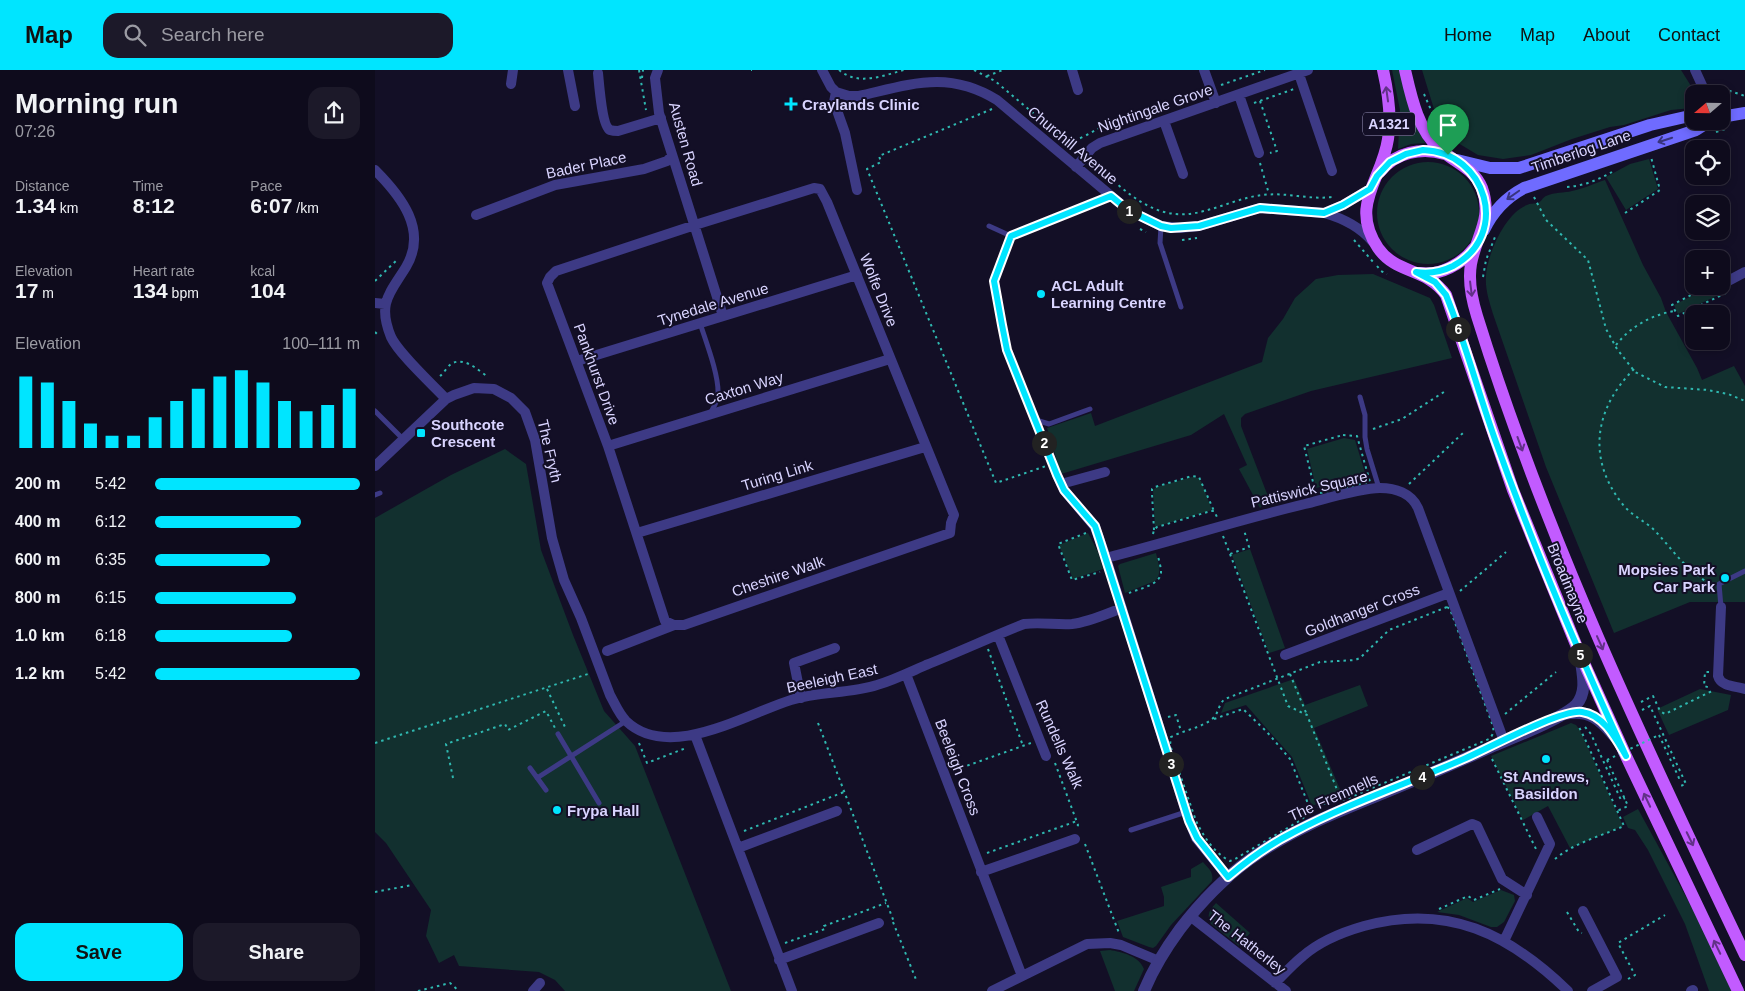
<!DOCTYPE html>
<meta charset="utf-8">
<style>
body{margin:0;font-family:Helvetica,sans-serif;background:#1c1929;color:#f1f3f6;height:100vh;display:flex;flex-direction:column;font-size:19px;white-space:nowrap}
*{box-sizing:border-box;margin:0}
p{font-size:16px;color:#9b9ba3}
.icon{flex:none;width:28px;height:28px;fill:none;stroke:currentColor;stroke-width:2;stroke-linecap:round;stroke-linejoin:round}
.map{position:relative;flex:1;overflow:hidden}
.details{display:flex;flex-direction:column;background:#0e0b1c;width:375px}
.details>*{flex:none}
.needle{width:32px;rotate:250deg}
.fabs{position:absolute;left:1310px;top:15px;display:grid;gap:10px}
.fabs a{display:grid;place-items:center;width:45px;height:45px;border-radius:10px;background:#0e0b1c;box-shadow:0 2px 8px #0003,0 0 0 1px #2e2b3b;font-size:25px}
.pin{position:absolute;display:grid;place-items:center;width:42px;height:42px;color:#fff;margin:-51px -21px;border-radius:50% 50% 50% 0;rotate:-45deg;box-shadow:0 0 5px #0007}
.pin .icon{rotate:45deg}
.km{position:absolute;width:25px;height:25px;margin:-12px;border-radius:50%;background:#222;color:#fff;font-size:14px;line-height:25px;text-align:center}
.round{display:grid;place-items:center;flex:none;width:52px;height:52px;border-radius:15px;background:#1c1929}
.overview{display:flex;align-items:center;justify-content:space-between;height:85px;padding:0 15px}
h1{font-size:28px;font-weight:800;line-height:38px}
.metrics{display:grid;grid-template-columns:repeat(3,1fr);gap:8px;height:85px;padding:5px 15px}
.metrics div{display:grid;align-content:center}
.metrics b{font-size:21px;font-weight:800}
.metrics small{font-size:14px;font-weight:400}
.metrics p{font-size:14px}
.chart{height:140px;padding:10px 15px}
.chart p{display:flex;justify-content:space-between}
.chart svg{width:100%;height:90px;margin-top:5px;stroke:#00e5ff;stroke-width:6}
.cta{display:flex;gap:10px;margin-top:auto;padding:10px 15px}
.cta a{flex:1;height:58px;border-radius:15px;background:#00e5ff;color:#111;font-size:20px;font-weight:800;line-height:58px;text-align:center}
.cta a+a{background:#1c1929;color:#f1f3f6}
ul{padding:0 15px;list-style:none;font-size:16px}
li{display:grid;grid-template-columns:80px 60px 1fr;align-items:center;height:38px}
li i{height:12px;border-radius:6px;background:#00e5ff}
header{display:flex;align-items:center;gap:30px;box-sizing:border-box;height:70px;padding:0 25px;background:#00e5ff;color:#111}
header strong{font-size:24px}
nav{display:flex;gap:28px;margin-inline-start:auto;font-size:18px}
.search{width:350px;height:45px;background:#1c1929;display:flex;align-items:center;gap:12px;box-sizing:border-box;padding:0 18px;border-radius:15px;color:#9b9ba3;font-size:19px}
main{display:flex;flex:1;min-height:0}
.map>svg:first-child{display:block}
</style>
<header>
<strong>Map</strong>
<div class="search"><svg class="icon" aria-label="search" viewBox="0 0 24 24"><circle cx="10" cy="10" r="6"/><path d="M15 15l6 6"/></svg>Search here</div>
<nav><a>Home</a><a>Map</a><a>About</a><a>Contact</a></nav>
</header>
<main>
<section class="details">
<div class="overview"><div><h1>Morning run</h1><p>07:26</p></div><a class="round"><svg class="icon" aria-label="share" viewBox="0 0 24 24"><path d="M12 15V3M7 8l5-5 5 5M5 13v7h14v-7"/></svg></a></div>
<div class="metrics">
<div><p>Distance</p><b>1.34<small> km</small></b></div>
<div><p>Time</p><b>8:12</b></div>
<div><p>Pace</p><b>6:07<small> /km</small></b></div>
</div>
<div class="metrics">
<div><p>Elevation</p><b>17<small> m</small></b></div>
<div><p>Heart rate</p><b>134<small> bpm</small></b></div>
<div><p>kcal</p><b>104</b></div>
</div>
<div class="chart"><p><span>Elevation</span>100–111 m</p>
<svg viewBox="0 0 160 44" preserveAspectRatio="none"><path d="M5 44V9M15 44V12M25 44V21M35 44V32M45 44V38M55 44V38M65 44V29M75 44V21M85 44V15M95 44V9M105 44V6M115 44V12M125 44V21M135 44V26M145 44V23M155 44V15"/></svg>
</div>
<ul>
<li><b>200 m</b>5:42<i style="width:100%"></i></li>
<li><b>400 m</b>6:12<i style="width:71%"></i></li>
<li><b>600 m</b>6:35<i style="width:56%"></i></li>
<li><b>800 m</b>6:15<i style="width:69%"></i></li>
<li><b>1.0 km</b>6:18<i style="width:67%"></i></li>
<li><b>1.2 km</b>5:42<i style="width:100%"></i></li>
</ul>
<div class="cta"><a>Save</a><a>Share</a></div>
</section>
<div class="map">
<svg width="1370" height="921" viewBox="0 0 1370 921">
<rect width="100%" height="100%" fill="#130f26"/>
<!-- green -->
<path fill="#12302f" d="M1017,0h10l23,73 -14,1 -13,5 2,-39z
M1047,0h259l15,24h-2v13l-2,1 -21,2 -47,15 -14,2 -38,12 -41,16 -28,4 -25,-4 -25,-15 -15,-18z
M1274,89l9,30 -32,21 -20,-33 24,-13z
M1002 143a51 51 0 1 1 102 0a51 51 0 1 1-102 0Z
M1230,110l38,85 18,33 5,14 31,56 5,12 32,-14 11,20v216h-55l-76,31 -68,-166 -53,-153c-4,-13 -8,-25 -7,-38 1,-21 19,-63 41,-71 3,-2 7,-1 11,-2 4,-2 4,-5 8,-7 9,-4 18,-3 26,-5 11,-2 23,-8 33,-11z
M998,204l57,24 4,7 18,53 -141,33 -66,23 -4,4v8l28,73 -9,9 -21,-39 8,-4 -23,-51 -33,21 -130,39 -14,-46 44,-15 4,13 167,-64 6,-24 15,-19 12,-21 21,-19 22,-4z
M1346,213l4,9 -47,22 -4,-9 37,-19h10z
M969,368l11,2 11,36 -50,12 -9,-39z
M130,379l21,15 15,86 32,85 31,76 31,35 96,245h-166l-10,-11 -16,-8 -80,-6 -5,-11 -15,8 -13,-27 5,-26 -45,-67 -11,-11v-314l76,-43z
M817,407l6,1 3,3 11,29 -57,17 -2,-37 3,-3z
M713,463l10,19 5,17 -30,10 -14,-34z
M875,479l35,99 -16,5 -37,-98z
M781,483c2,10 7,20 -1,28l-30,12 -7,-27 2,-2z
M919,609l11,26 55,-20 8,21 -54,22 28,66 -30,12 -20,-49 -46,-52 -25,8 4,-10z
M1325,619l31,6 -3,15 -59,25 -12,-26z
M1196,653l5,2 4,5 43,96 -53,22 -22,-42 -25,14 -32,-64z
M1263,739l59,108 35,74h-23l-24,-67 -37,-74 -13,-20 -7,-2 -5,-11z
M828,792c5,6 11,10 9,19l-41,44 -15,21 -3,2 -4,-1 -26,-10 -6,-16 47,-15v-9l-3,-10 30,-10v-8z
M1126,820l13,5 1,6 -11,21 -7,5h-6l-32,-12 -22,-3 30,-14 6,4z
M841,833l34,30 -11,13 -28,-22c-5,-10 -1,-14 5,-21z
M735,880c12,2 29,6 34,19l-10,22h-19l-15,-40z"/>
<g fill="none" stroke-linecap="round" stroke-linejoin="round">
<!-- path -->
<path stroke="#2fb8b0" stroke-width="2" stroke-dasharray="2.5 4" stroke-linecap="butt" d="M264,0l7,40
M376,0h1
M464,0c19,16 43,6 65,0
M599,0l21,11 81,68
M612,6l16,-6
M267,8l1,-8
M846,15l44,-15
M1342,20l4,-2 24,8
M1049,24l14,32 15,17
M885,31l17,50 -7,2
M879,33l40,-14
M617,39l-113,47 2,6 -14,7 129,314 56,-19 1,2
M1341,62l10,-3
M693,72c7,1 28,-13 38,-17l1,3
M885,93l9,31
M719,94c33,28 62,61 110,47 20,-5 39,-14 59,-16 23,-3 46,5 69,2
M1192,117c16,-1 31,-7 45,-15
M1159,127l12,23 42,40 18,69 11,20 18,23 30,15 43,3 20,4 17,7
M1250,143l35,-23 -9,-33
M765,159l6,3
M807,170l15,-2
M979,170l20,23
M1002,196l4,5 6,3
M1108,207l3,-17 9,-23
M0,211l22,-21
M1333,216l-36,19 6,11 50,-24
M0,262l4,4
M1241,275c14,-18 35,-30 58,-34
M1259,299c-41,41 -47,92 -10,137 8,9 18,14 27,21 14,13 24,29 39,42 6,6 14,11 21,16
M65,306c4,-3 7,-9 11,-12 13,-8 27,6 37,13
M664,359l13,35
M998,359l29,-10 45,-29
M968,365l14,1 13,46 -54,12 -12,-48z
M1034,414l55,-52
M779,460l-2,-36v-5l3,-2 37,-11 7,1 15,34
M711,463l-28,11 14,36 28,-8
M778,464l1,-4 3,-3 54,-16h3l3,6
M848,466l7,18 19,-7 -5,-17
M855,484l58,152 19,9 33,82
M1085,521l46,-39
M754,523c9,-4 32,-8 32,-21 0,-5 -2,-11 -3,-16
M1072,537l3,2 43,117c1,6 0,9 -4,13l-143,60 -18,3 -15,7 -12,11 -66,39 -5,2c-16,-8 -26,-24 -34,-40l-26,-76 1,-8c13,-7 30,-9 41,-18 7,-5 6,-15 13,-20l95,-37 35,-2 5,-2 29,-28z
M613,579l35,97
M1334,602h-4l-1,14 7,2
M915,604l17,41
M172,619l18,38
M1266,632l12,-6 7,15 5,3 49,-24
M1267,640l8,-4 36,78 -8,3
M1130,644l51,-42
M793,647l8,-2 5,16
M839,649l29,-10 24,23 23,27 21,52
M443,653l76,199
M1210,657l6,7 30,66 4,-2
M1284,665l20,43 4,-1
M0,673l216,-70
M264,673l8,20 39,-15
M1117,689l44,90
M1232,690l21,46 -11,5
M680,693l23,62 -1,4
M580,700l76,-27
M78,708l-7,-34 59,-20 3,6 38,-19 9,17
M369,761l100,-39
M710,774l34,89
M612,783l90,-32
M1180,789c19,-16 46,-23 69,-33l-39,-87 -7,-14
M0,822l37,-7
M1064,839l29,-13 6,4 26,-11
M1192,842l12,20 3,1
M518,852l24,60
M410,873l40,-14 -1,-3 62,-23
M1253,909l7,-4 -17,-32 47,-28
M43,921l32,-8 9,8"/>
<!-- service -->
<path stroke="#3d3a85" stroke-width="5" d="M614,156l22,10
M786,156l-1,17 21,64
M325,253c6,19 19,52 18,71 0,7 -4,12 -7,18
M985,327l5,18v22l2,12 12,39
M715,339l-41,15 -13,-4 -29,-70 -13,-69 17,-45 101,-40
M0,341l29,29
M0,425l5,-2
M1346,537l-2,-23 26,-13
M183,664l41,69
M155,698l16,22
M162,708l89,-57
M756,760l55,-18"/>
<!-- minor -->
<path stroke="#3d3a85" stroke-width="10" d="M193,0l7,36
M283,0l-3,8 4,35 64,203
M447,0l9,17 5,5 -2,10 11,31 12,57
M697,0l6,20
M829,0l12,33
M1320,0l11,24
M223,3c1,10 4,53 12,57 3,1 6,1 8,1l43,-13
M924,4l33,97
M136,14l2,-14
M461,22l13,4h10c53,-12 89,-26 138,4l131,110 33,16 19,2 19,-2 61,-18 64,5c18,5 35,13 48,28
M864,25l20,58
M789,51l19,53
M701,97l16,-19 8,-5 208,-73
M0,100c26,26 53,60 31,97 -16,26 -29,36 -15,70 8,17 41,47 55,62
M949,143l19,-8 27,-16
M101,145l79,-30 89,-16 23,-8 5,-5
M1353,211l17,-9
M0,233l10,1
M202,291l280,-86
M233,376l282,-87
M0,396l71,-67 8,-4 20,-7 20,1 17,9 14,14 10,28 17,98 12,42 17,38 29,77c5,9 9,19 16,26 43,41 120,-7 165,-21 28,-9 58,-6 86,-15 17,-5 33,-13 49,-20 33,-13 65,-28 98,-41 17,-2 32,1 48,0 17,-2 34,-10 50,-16
M682,405l7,15 31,37 11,31 80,254 10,26 32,39
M686,414l44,-12
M262,463l288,-86
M731,488c67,-17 132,-38 199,-54 20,-5 55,-16 75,-16 15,0 31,5 38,20l86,233
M1346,537l-3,69c3,11 18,10 27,13
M623,565l48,121
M232,581l67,-26h10l266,-92 1,-10 3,-8 -127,-313 -7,-13 -6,-1 -119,37 -139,46 -6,6 -3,6 61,163 57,175 9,4
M910,585l164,-62
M531,604l116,302
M426,628l-7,-35 41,-15
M320,665l97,256
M363,778l99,-37
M1042,780l55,-26 5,2 25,53 25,16
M606,802l94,-33
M1208,841l34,66 -25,14
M815,846l96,75
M1129,871l46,-97 -13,-27
M404,890l100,-37
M900,913c9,-9 18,-19 28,-27 16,-14 40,-24 61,-30 84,-23 145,8 204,65
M158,921l7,-8
M617,921l95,-47 23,-1 11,2 38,16
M1316,921l2,-1"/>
<!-- tertiary -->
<path stroke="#3d3a85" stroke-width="12" d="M1189,644c25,-5 36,5 51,23
M769,921c9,-22 22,-43 36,-62 20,-26 43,-50 69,-69 41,-30 88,-48 135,-67 36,-15 72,-30 107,-46 21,-9 71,-28 85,-42 11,-12 7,-29 5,-43"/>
<!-- secondary -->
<path stroke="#6f6bff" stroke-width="12" d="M1346,47l24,-4
M1082,90l33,8h29l131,-43 44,-10
M1109,160c9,-19 21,-32 40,-42l172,-58 14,-9"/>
<!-- primary -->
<path stroke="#c25bff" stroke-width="12" d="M1008,0c5,22 9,46 5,69 -6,41 -39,66 -10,109 19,27 48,19 68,47l67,195 66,162 47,104 112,235
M1030,0c6,26 13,61 35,79 15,14 34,19 42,39 11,31 -6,48 -11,76 -3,17 1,36 6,52 69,222 168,430 268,639
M1005,102c15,-20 42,-25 65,-18
M1045,203c20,3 42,-9 54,-25"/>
<!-- path-bridge -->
<path stroke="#2fb8b0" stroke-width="2" stroke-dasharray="2.5 4" stroke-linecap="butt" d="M1232,690l52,-25"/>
</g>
<!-- one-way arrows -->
<defs><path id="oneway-shaft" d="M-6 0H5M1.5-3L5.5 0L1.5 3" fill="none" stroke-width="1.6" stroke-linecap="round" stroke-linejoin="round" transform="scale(1.25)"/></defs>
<g stroke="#623188">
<use href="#oneway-shaft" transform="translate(1012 24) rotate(-98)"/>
<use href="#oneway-shaft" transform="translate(1096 219) rotate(83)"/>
<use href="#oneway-shaft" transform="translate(1145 374) rotate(70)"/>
<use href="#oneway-shaft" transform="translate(1225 573) rotate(66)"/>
<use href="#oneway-shaft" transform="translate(1272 730) rotate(-115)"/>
<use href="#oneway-shaft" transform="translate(1315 769) rotate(64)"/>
<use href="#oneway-shaft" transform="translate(1342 877) rotate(-116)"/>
</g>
<g stroke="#38347d">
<use href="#oneway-shaft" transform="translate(1290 70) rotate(162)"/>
<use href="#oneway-shaft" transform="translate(1138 125) rotate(145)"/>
</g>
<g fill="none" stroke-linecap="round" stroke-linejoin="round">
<defs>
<path id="route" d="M1048,80c64,2 88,85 30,116 -12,6 -24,8 -37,6l19,10 11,13c20,49 33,101 51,150 38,106 82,209 129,311 -10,-17 -22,-41 -44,-44 -21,-3 -93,36 -116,46 -57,25 -117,45 -172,74 -24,12 -46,28 -66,45l-31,-39 -8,-17 -90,-283 -4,-12 -31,-36 -7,-15 -50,-125 -5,-25 -8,-44 17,-45 100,-40 17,14 33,16 10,2 28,-2 61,-18 64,5 19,-8 27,-16 7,-13 13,-14 16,-8z"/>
</defs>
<!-- route casing -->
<use href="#route" stroke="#fff" stroke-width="10"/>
<!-- route -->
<use href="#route" stroke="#00e5ff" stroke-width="6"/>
</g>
<!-- markers -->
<g fill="#00e5ff" stroke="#130f26" stroke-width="2">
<path d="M413.5 26.5h5v5h5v5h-5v5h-5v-5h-5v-5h5z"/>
<circle cx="666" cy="224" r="5"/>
<rect x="41" y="358" width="10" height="10" rx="2.5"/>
<circle cx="1350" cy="508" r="5"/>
<circle cx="1171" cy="689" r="5"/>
<circle cx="182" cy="740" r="5"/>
</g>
<g text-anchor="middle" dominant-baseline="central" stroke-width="4" stroke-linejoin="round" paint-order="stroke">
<!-- shield labels -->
<rect fill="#130f26" stroke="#9e99be" stroke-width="1" x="988" y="42.5" width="52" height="23" rx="4"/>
<g font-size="14" font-weight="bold" fill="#d9d4ff">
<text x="1014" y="54">A1321</text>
</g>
<!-- poi labels -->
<g font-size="15" font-weight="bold" fill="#d9d4ff" stroke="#130f26" text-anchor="start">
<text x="427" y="34">Craylands Clinic</text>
<text x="676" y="215">ACL Adult<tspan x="676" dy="17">Learning Centre</tspan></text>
<text x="56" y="354">Southcote<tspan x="56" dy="17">Crescent</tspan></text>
<text x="1340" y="499" text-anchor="end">Mopsies Park<tspan x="1340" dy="17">Car Park</tspan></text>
<text x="1171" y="706" text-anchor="middle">St Andrews,<tspan x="1171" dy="17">Basildon</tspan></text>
<text x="192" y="740">Frypa Hall</text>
</g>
<!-- street labels -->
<g font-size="15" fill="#d9d4ff" stroke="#130f26">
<text transform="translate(780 38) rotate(-19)">Nightingale Grove</text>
<text transform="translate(311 74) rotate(74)">Austen Road</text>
<text transform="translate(698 75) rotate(40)">Churchill Avenue</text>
<text transform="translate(1206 81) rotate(-19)">Timberlog Lane</text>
<text transform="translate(211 95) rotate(-12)">Bader Place</text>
<text transform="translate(504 220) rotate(68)">Wolfe Drive</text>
<text transform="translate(338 234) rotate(-17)">Tynedale Avenue</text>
<text transform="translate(222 304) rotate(70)">Pankhurst Drive</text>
<text transform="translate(369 318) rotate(-17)">Caxton Way</text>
<text transform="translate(175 381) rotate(77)">The Fryth</text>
<text transform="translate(402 405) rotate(-17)">Turing Link</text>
<text transform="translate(934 419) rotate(-13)">Pattiswick Square</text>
<text transform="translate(403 506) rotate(-19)">Cheshire Walk</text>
<text transform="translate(1193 513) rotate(68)">Broadmayne</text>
<text transform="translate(987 540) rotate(-21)">Goldhanger Cross</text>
<text transform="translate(457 608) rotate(-12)">Beeleigh East</text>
<text transform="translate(685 674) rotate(66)">Rundells Walk</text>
<text transform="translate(583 697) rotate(69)">Beeleigh Cross</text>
<text transform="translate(958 727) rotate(-24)">The Fremnells</text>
<text transform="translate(872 872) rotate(38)">The Hatherley</text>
</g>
</g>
</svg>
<div class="fabs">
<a><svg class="needle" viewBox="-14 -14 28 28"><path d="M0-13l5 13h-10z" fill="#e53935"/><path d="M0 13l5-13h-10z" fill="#9b9ba3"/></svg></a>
<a><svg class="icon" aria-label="locate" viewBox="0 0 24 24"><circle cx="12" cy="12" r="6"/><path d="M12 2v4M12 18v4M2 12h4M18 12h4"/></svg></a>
<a><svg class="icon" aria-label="layers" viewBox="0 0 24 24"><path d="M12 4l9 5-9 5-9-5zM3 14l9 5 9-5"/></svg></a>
<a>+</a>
<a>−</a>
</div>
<div class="pin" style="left:1073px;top:85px;background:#1e9e55"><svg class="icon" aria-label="arrive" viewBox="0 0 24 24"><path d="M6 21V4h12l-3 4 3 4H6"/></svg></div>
<b class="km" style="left:754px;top:141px">1</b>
<b class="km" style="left:669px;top:373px">2</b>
<b class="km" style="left:796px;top:694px">3</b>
<b class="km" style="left:1047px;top:707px">4</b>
<b class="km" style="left:1205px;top:585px">5</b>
<b class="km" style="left:1083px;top:259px">6</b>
</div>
</main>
